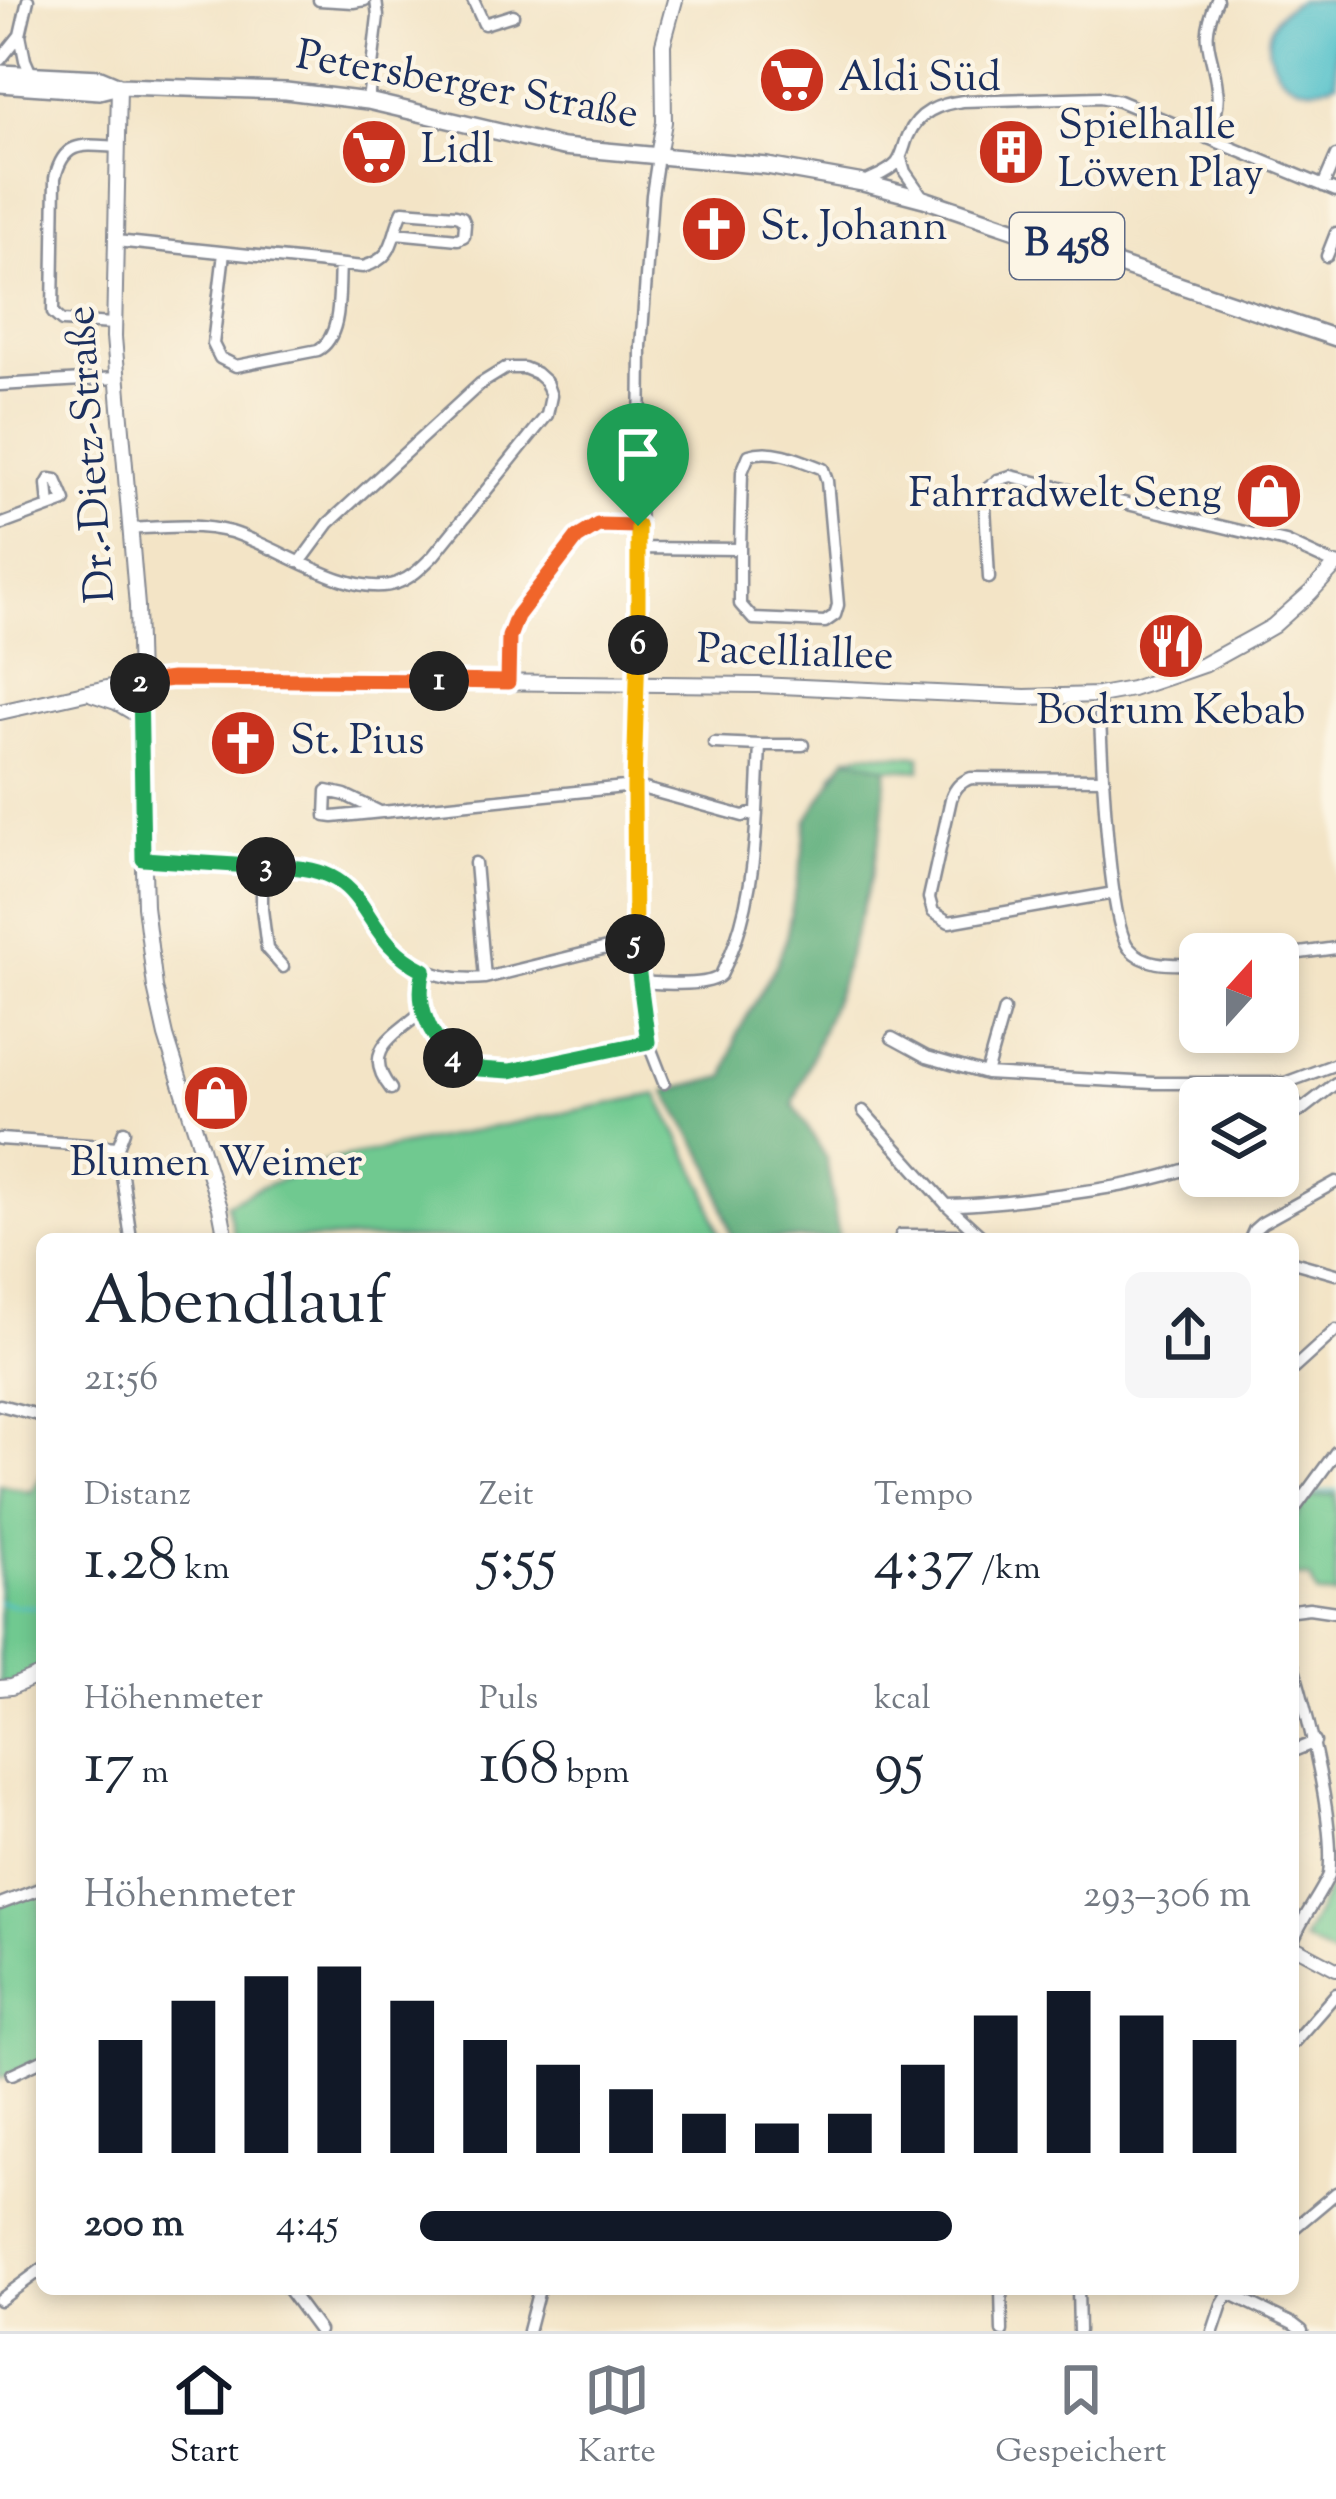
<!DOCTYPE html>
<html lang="de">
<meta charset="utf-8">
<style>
body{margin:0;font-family:"Sorts Mill Goudy",serif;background:#f6f6f7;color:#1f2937;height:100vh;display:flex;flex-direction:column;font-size:45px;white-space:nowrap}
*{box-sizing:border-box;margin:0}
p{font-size:39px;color:#747a83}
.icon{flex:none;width:66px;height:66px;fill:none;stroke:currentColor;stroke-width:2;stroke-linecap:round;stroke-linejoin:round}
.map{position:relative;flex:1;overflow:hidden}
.drawer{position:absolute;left:36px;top:1233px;width:1263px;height:1062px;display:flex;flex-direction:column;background:#fff;border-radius:18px;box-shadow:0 6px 18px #0003}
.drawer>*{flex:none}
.needle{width:78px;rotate:21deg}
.fabs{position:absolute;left:1179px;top:933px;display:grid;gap:24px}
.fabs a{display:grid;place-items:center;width:120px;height:120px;border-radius:18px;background:#fff;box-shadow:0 6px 18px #0003;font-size:60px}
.pin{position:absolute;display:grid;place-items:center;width:102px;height:102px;color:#fff;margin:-123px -51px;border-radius:50% 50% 50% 0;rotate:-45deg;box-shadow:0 0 12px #0007}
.pin .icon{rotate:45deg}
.km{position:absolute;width:60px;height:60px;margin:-30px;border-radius:50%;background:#222;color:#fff;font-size:33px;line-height:60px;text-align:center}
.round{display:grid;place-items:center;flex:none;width:126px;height:126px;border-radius:18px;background:#f6f6f7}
.overview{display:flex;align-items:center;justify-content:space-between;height:204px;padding:0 48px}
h1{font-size:66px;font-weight:600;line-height:90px}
.metrics{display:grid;grid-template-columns:repeat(3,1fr);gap:18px;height:204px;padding:12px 48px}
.metrics div{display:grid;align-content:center}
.metrics b{font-size:60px;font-weight:600}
.metrics small{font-size:33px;font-weight:400}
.metrics p{font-size:33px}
.chart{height:336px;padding:24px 48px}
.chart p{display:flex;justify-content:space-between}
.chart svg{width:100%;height:216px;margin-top:12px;stroke:#111827;stroke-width:6}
ul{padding:0 48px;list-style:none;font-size:39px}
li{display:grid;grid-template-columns:192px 144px 1fr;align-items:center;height:90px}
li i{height:30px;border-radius:15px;background:#111827}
.dock{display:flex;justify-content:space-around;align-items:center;height:168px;border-top:3px solid #e0e1e3;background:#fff;font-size:33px;color:#747a83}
.dock a{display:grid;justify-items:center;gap:6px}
.dock .on{color:#111827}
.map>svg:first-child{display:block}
</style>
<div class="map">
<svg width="1336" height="2331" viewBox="0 0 1336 2331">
<rect width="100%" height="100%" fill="#fcf5e5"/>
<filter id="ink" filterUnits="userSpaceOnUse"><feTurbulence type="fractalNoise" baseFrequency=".00833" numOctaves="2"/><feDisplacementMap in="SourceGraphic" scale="24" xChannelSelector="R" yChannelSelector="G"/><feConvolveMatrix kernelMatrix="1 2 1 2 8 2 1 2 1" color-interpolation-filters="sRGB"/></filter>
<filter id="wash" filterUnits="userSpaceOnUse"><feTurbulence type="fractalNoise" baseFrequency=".004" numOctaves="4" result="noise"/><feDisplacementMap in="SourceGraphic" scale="48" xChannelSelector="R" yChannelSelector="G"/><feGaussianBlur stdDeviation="2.7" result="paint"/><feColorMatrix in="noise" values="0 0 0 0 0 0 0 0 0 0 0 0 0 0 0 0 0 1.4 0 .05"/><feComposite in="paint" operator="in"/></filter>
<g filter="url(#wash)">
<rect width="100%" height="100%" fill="#f3e4c6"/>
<!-- green -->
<path fill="#6fc990" stroke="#457c77" stroke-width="3" d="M865,753l55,3v14l-33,-2 -4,40 -50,-33 14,-18z
M657,1094l48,94 15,51h-485l-8,-35 25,-13 78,-31z
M42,1474v200l-42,14v-203l31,7z
M1336,1494v102l-19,-2 -7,-16 -17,-2v-52l14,-26z
M1336,1874v84l-33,-18z
M42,1888v172l-42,19v-175z"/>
<!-- forest -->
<path fill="#5bad7a" stroke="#3b6e6c" stroke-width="3" d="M847,757l40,11 -5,59 -11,51 -32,109 -46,117 33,53 13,82h-107l-20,-70 -47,-78 60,-14 12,-43 40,-71 8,-21 17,-84 5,-38z"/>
<!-- water -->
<path fill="#53c1ca" stroke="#377894" stroke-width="3" d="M1301,0h24l11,4v78c-59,30 -99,-58 -35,-82z"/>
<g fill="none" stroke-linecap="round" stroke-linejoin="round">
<!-- stream -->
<path stroke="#53c1ca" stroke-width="3" d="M1315,1493l21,-3
M0,1602l15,4 27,1"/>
</g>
</g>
<g filter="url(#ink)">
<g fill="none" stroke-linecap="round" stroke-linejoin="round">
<defs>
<path id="minor" d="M319,0l34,2 12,-2
M473,0l11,24 29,-9
M20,35l5,25 7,16
M0,60l20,-25 8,-35
M368,101l10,-85 -2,-16
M1207,138c6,-16 13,-32 10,-49 -4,-41 -19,-45 0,-89
M658,156l-6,39 -11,152 -3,315 -4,124 1,155 3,41 10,60 16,41
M901,159l4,13 19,27
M863,183c11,-6 25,-10 34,-20 6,-8 7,-18 11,-27 10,-24 31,-32 55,-35l137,-4 19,4 217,90
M1323,186l13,-30
M116,241l247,26c34,-10 27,-29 40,-56l53,4 6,2 3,7 -1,12 -6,3 -62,-6
M224,253l-11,91 7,14 16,8 82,-16c25,-14 20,-59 22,-85
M1327,256l9,-23
M114,324l-52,-3 -9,-8 2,-135c9,-39 29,-33 63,-31
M0,385l116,-7
M0,525l65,-24 -9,-21 -6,-1 -3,5 2,23
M129,529c34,-2 68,-6 102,3 48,14 120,68 166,51 16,-6 26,-17 37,-28l113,-140 4,-19 -5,-14 -10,-9 -12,-5h-18l-26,16 -151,139 -28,38
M637,548l103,1 2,-77 7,-17c23,-8 52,5 74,14l4,12 11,124 -3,10 -10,7 -72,-3 -13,-15v-55
M989,578l-4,-72 3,-18 10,-8 13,-4 275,66 50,23
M508,682l2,-45 7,-21 60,-78 21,-13 40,2
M1099,695c2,44 8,227 30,253 17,20 47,16 71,16
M714,743l46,2 -3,67
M760,745h43
M1104,779l-133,-1c-11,4 -16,10 -20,21l-22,99 4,14 16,10 165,-29
M378,811l-33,-16 -18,-4 -1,25 7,1 301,-31 109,30 14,-4c-3,50 -8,99 -28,146 -1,2 -7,15 -8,17 -13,13 -64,8 -83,7
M143,859l165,8c12,4 24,8 34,16 13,9 22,24 31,37 31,43 57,63 112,58l150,-37
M475,863l10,115
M262,867v42l5,40 16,18
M1278,956l58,-8
M424,971c-18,58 29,102 86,100l138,-29
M892,1038l35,19 59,17 168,9h131l51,-19
M986,1074l18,-64
M1285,1083l15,28
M391,1089c-31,-39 3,-53 32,-78
M863,1111l84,94 37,34
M1278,1124l22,-13 36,-28
M124,1131l-6,16 13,92
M0,1139l118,8
M947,1205c32,0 63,-4 95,-8 54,-7 107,-13 158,-33
M901,1235h79
M1250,1239l4,-9 8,-7 74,-41
M1293,1262l43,12
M1293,1369l43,-39
M0,1405l42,11
M1293,1511l43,-59
M1293,1610l16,-2 27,4
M1293,1665c15,52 43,160 36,210 -10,23 -27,42 -36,66
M1293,1751l22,-9
M0,1904l42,-16
M1293,2043l43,-49
M12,2074l30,-14
M1293,2229l43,-36
M288,2289l31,42
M1001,2289l1,42
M1078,2289l1,42
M1229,2293l64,31 9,7
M0,2300l42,-31
M528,2331l11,-42
M1213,2331l9,-27 9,-15"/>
<path id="tertiary" d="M1293,1946l43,23"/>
<path id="secondary" d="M119,86l-5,251 23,269 8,300 10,81 11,49 54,172 6,31
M658,156l6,-34 -1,-78 12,-44
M92,694l24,8 25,15
M0,712l111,-25 61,-8 586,6 267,12 74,-2 33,-6 45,-15 26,-9 49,-27 21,-12 37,-33 26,-28
M0,1688l11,-1 31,-13"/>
<path id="primary" d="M0,73l100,5 19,8
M0,84l99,7 20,-5 167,5 82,10 195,46 204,19 96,17 61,16 412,139"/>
</defs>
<!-- minor casing -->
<use href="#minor" stroke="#878a92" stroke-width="15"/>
<!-- tertiary casing -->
<use href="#tertiary" stroke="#878a92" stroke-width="16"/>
<!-- secondary casing -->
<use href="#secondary" stroke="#878a92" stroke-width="18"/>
<!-- primary casing -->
<use href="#primary" stroke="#878a92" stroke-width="20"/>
<!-- minor -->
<use href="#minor" stroke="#fff" stroke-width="10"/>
<!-- tertiary -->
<use href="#tertiary" stroke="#fff" stroke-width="12"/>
<!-- secondary -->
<use href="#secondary" stroke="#fff" stroke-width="14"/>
<!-- primary -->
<use href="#primary" stroke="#fff" stroke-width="15"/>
</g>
</g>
<g fill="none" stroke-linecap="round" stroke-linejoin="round" filter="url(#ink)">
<defs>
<path id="split-1" d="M439,681l69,1 1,-45 8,-21 60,-78 21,-13 40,1"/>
<path id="split-2" d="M140,683l32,-4 267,2"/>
<path id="split-3" d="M140,683l3,176 123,8"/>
<path id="split-4" d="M266,867c114,-6 83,66 158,103 -9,34 4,65 29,88"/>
<path id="split-5" d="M453,1058l25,11 32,2 138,-29 -13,-98"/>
<path id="split-6" d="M635,944l-1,-158 4,-141"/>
<path id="split-7" d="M638,526v119"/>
</defs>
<!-- split-1 casing -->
<use href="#split-1" stroke="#fff" stroke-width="24"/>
<!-- split-2 casing -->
<use href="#split-2" stroke="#fff" stroke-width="24"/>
<!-- split-3 casing -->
<use href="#split-3" stroke="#fff" stroke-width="24"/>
<!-- split-4 casing -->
<use href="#split-4" stroke="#fff" stroke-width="24"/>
<!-- split-5 casing -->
<use href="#split-5" stroke="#fff" stroke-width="24"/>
<!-- split-6 casing -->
<use href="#split-6" stroke="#fff" stroke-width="24"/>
<!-- split-7 casing -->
<use href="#split-7" stroke="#fff" stroke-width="24"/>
<!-- split-1 -->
<use href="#split-1" stroke="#f0652b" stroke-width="15"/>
<!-- split-2 -->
<use href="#split-2" stroke="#f0652b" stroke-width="15"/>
<!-- split-3 -->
<use href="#split-3" stroke="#22a559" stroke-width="15"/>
<!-- split-4 -->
<use href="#split-4" stroke="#22a559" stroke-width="15"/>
<!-- split-5 -->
<use href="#split-5" stroke="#22a559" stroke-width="15"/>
<!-- split-6 -->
<use href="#split-6" stroke="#f5b400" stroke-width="15"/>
<!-- split-7 -->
<use href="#split-7" stroke="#f5b400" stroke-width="15"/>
</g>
<!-- icons -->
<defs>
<symbol id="supermarket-disc" viewBox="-11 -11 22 22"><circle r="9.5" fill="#c8321e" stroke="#fcf5e5"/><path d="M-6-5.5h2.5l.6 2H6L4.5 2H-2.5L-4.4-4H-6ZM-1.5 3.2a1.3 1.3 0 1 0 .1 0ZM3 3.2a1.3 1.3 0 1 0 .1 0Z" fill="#fff"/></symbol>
<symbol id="building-disc" viewBox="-11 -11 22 22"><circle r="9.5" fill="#c8321e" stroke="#fcf5e5"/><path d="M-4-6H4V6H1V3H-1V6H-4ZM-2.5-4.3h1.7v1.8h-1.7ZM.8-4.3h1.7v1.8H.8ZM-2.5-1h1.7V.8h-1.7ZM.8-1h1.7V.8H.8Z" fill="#fff"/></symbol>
<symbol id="church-disc" viewBox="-11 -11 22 22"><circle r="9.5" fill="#c8321e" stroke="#fcf5e5"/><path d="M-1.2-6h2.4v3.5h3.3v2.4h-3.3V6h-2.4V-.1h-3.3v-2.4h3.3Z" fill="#fff"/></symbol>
<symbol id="shop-disc" viewBox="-11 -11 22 22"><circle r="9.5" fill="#c8321e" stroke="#fcf5e5"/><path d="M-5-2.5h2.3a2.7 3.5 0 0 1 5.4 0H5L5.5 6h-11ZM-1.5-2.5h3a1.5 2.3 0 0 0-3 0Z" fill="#fff"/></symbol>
<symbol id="restaurant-disc" viewBox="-11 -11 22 22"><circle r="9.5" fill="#c8321e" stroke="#fcf5e5"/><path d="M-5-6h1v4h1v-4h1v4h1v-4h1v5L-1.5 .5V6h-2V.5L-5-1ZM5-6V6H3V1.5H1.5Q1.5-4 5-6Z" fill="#fff"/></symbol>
</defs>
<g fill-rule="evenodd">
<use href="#supermarket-disc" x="754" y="42" width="76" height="76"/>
<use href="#supermarket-disc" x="336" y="114" width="76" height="76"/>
<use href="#building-disc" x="973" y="114" width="76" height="76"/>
<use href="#church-disc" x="676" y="191" width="76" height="76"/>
<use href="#shop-disc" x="1231" y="458" width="76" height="76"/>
<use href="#restaurant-disc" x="1133" y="608" width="76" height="76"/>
<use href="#church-disc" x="205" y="705" width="76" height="76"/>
<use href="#shop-disc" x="178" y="1060" width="76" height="76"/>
</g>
<g text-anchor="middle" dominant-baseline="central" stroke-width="9" stroke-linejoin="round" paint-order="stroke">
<!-- shield labels -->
<rect fill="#fcf5e5" stroke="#5e6a86" stroke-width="3" x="1010" y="213" width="114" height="66" rx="9"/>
<g font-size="39" font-weight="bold" fill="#1b2f5e">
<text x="1067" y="246">B 458</text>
</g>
<!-- poi labels -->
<g font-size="42" fill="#1b2f5e" stroke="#fcf5e5" text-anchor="start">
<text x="838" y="80">Aldi Süd</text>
<text x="1058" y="128">Spielhalle<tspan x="1058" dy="48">Löwen Play</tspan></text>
<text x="421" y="152">Lidl</text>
<text x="760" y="229">St. Johann</text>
<text x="1222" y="496" text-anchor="end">Fahrradwelt Seng</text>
<text x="1171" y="713" text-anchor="middle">Bodrum Kebab</text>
<text x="290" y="743">St. Pius</text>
<text x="216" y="1165" text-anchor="middle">Blumen Weimer</text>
</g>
<!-- street labels -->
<g font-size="42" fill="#1b2f5e" stroke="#fcf5e5">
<text transform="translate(467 87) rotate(10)">Petersberger Straße</text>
<text transform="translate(93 454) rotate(-94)">Dr.-Dietz-Straße</text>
<text transform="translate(795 655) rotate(2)">Pacelliallee</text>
</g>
</g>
</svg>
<div class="fabs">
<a><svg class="needle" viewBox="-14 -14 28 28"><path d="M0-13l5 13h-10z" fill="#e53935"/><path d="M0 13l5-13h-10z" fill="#747a83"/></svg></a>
<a><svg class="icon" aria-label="layers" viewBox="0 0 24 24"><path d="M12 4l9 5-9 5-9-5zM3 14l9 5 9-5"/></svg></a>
</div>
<div class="pin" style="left:638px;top:526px;background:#1e9e55"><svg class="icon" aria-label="arrive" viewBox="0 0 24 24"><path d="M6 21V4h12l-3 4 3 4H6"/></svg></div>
<b class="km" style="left:439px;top:681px">1</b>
<b class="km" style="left:140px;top:683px">2</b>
<b class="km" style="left:266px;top:867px">3</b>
<b class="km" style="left:453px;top:1058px">4</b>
<b class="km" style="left:635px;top:944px">5</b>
<b class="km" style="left:638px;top:645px">6</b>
<section class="drawer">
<div class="overview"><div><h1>Abendlauf</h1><p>21:56</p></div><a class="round"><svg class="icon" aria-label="share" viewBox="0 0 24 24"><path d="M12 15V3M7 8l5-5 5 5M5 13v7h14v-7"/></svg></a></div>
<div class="metrics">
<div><p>Distanz</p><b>1.28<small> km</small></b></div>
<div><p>Zeit</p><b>5:55</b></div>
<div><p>Tempo</p><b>4:37<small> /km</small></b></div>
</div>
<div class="metrics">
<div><p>Höhenmeter</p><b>17<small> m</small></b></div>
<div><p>Puls</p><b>168<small> bpm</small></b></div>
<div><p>kcal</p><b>95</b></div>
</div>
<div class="chart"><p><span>Höhenmeter</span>293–306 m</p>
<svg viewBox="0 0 160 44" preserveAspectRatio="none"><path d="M5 44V21M15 44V13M25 44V8M35 44V6M45 44V13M55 44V21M65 44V26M75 44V31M85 44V36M95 44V38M105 44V36M115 44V26M125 44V16M135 44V11M145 44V16M155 44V21"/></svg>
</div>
<ul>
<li><b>200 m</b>4:45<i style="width:64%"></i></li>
</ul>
</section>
</div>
<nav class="dock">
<a class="on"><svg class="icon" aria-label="home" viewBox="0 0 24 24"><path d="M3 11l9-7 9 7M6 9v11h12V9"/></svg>Start</a>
<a><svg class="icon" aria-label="map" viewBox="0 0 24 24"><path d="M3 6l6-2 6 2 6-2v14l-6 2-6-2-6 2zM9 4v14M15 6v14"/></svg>Karte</a>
<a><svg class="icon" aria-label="saved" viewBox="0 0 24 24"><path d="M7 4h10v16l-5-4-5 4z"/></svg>Gespeichert</a>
</nav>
